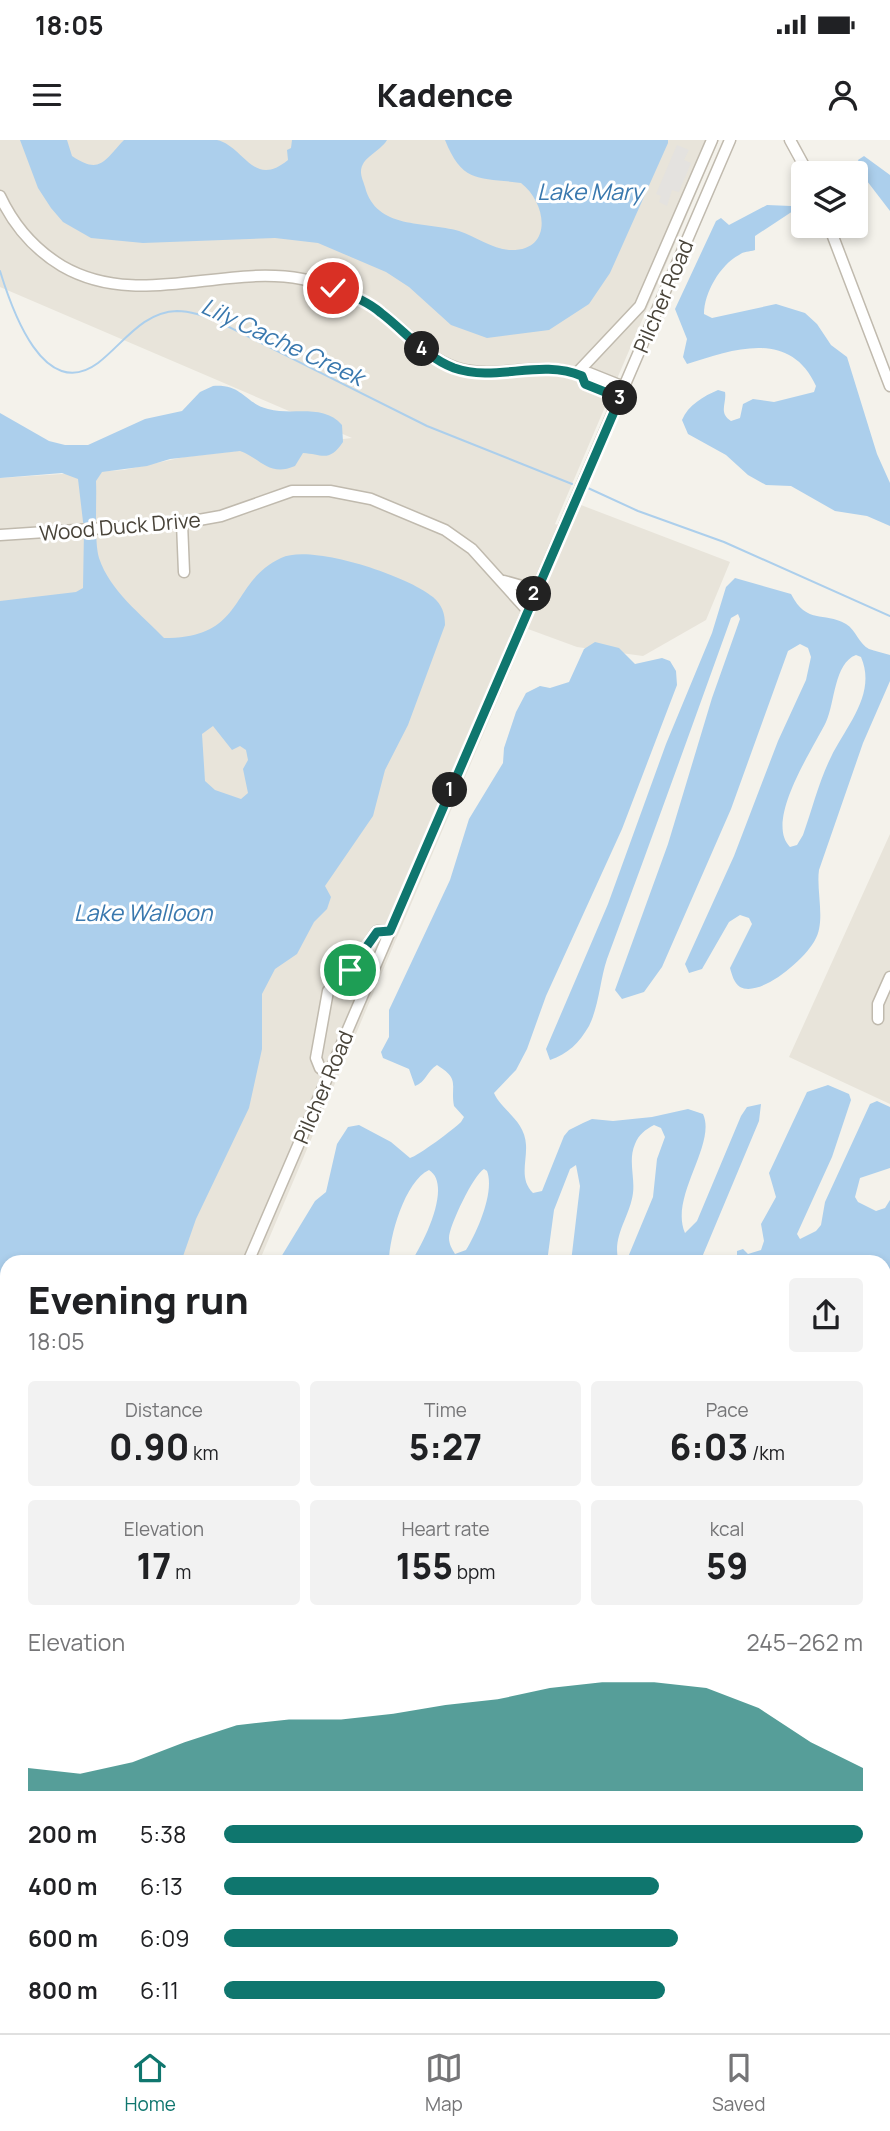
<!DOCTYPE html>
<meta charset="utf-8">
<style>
body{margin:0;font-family:Manrope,sans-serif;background:#f2f2f2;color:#202124;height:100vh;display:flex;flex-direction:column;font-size:26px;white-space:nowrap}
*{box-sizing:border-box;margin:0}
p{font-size:23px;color:#757577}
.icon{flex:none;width:38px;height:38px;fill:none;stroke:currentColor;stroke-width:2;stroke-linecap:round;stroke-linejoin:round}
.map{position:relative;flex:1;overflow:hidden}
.side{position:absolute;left:0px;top:1115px;width:891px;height:779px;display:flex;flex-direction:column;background:#fff;border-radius:21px 21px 0 0;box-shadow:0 4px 10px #0003}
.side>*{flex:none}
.buttons{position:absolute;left:791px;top:21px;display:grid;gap:14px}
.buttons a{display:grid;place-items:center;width:77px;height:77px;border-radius:7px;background:#fff;box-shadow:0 4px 10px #0003;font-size:35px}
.pin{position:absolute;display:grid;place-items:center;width:60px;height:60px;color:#fff;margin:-30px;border:4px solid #fff;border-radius:50%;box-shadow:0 2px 7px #0007}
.km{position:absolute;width:35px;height:35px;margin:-18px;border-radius:50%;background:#222;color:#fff;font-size:19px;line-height:35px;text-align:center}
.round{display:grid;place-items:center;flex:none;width:74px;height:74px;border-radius:7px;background:#f2f2f2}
.summary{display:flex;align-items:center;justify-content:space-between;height:119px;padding:0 28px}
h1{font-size:38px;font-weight:800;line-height:52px}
.stats{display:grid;grid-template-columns:repeat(3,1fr);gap:10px;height:119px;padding:7px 28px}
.stats div{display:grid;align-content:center;border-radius:7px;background:#f2f2f2;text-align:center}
.stats b{font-size:35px;font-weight:800}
.stats small{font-size:19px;font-weight:400}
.stats p{font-size:19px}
.chart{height:196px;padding:14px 28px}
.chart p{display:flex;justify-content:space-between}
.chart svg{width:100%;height:126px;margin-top:7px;fill:#0f766e;opacity:.7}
ul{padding:0 28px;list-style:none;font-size:23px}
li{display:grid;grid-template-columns:112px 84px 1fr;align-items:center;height:52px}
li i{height:18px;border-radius:9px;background:#0f766e}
.status{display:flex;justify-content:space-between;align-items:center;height:49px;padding:0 35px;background:#fff;direction:ltr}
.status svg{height:19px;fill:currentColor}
header{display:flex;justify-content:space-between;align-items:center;height:91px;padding:0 28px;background:#fff;font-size:32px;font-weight:800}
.menu{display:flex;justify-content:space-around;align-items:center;height:98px;border-top:2px solid #e0e0e0;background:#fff;font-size:19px;color:#757577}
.menu a{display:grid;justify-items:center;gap:4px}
.menu .current{color:#0f766e}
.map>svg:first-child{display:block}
</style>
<div class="status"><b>18:05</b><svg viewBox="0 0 49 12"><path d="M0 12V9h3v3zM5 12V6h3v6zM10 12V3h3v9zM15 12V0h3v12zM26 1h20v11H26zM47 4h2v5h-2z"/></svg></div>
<header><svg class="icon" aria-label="menu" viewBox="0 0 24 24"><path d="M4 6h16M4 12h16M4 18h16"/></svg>Kadence<svg class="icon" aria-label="person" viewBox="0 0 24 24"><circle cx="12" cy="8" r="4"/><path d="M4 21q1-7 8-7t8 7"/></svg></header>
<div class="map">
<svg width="890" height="1893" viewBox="0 0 890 1893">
<rect width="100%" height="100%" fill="#f4f2eb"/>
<!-- residential -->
<path fill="#e8e4da" d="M0,0h719l-164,384 15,6 11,-25 149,57 -24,58 -63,36 -66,-9 -49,-18 -269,633h-252v764l816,1 -3,6h-820v-1555l124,-8 60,-13 168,-19 -352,-151z
M890,694v270l-101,-47z"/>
<!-- parking -->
<path fill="#e4e2df" d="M677,5l12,5 -5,10 7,3 -12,29 -7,-2 -5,16 -8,-4 2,-6 -5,-2z"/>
<!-- water -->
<path fill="#accfec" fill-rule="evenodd" d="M20,0h47l5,16c28,19 32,5 52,-16 27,0 68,0 93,0 27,6 36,49 71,20l-1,-10 4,-2 1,-8h95c-7,12 -26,17 -26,32 0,5 3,11 4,15 11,43 60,34 94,44 16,5 33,18 50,19 45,2 38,-47 12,-67 -41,-6 -58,2 -76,-43h223v3l-58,130 -21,31 -40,26 -62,8 -36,-13 -42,-38 -23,-15 -68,-29 -43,-5 -132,5 -52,-5 -28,-16 -12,-14 -13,-20z
M864,16l26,19v36l-23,-30 -9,-21z
M767,65l24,1 2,5 -38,25v14c-6,2 -11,1 -16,5 -19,10 -35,38 -35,59l8,4 64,-14 29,9 12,11 14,21 16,12 30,97 13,29v43l-23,-10 -32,-5 -44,-25 -25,-1 -18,-10 -22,-20 -38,-21 -6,-14c6,-15 22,-24 36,-30l7,2c2,11 -7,21 6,29l9,-3 3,-14 10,-5 21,3 40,-10 2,-6c-26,-57 -82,-37 -129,-22l-4,-7 4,-18 -12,-30 41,-88 5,-3 8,7z
M213,246c30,-2 31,17 55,23 25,7 55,-6 74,16l1,17c-14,21 -21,12 -40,11l-8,13c-26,11 -33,-7 -55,-15l-70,8 -23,7 -45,6 -6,9c1,19 -2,60 3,77 11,33 42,56 65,80 83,0 64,-55 117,-80 30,-15 127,18 152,39 9,8 12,16 12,28l-37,100 -23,45 -12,46 -48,70 6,11 -4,12 -13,13 -17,32 -22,15 -13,25v55l-13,59 -53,111 -15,43h-174v267l-7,4v-932l76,-9 7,-4 1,-58 -6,-51 -16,-6 -62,5v-65l49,28 16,4h23l57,-26 37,-8 18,-19zM213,586l19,24 8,-4 6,4 2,10 -5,9 5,24 -7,6 -26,-9 -10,-9 -3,-47z
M735,438l56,16c16,31 32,17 55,30 10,6 13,20 23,25 6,2 14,4 21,6v26l-27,62 -44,127c-3,21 7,51 -4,70 -9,18 -54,58 -75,47 -6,-4 -8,-12 -10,-19l22,-44 -3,-6 -9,-3 -11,7 -27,47 -13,4 -4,-9 49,-108 44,-115 28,-61 5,-23 -3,-9 -8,-4 -12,7 -57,158 -69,158 -18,25 -22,7 -7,-9 53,-146 44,-146 28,-79 -2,-5 -7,4c-41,114 -82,228 -124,341 -7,21 -8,47 -18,67 -10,17 -21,28 -39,34l-4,-11 62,-145 58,-160 46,-111 14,-46zM856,515l5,2c16,37 -15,69 -30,100 -12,24 -19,53 -28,78l-6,10 -7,2c-26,-26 23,-98 36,-125 9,-19 8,-59 30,-67z
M595,502l24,6 16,16 27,-6 8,3 6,10 1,14 -55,144 -76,167 -19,53 -11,21 -22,23c7,17 31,27 32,52 1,17 -7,34 7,48l9,-2 22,-55 5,-6 14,-7 9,-4 21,2 39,-4 36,-8 15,5c14,30 -34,83 -18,119l12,-12 44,-105 6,-9 14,-3 -2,17 -59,141h-74l27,-65 4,-38 8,-22 -4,-9 -7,-3c-9,5 -15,9 -19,19 -7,16 0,33 -2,49 -3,24 -22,44 -14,69h-48l9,-76 -4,-21 -6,4 -16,41 -7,52h-136c12,-18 42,-77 18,-92 -24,11 -40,67 -40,92h-111l37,-61 11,-9 11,-48 11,-17 11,-2 32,17 19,16c8,-2 44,-29 51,-36l3,-5 -10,-11c-4,-22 7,-26 -17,-41 -10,6 -11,17 -22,21l-6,-17 -26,-11 -2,-6 8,-15v-27l61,-130 19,-61 34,-56 1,-15 12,-36 10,-19 14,-7 10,2 19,-6 15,-33zM484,1029l3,2c8,21 -10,61 -21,79l-11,4c-3,-5 -6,-10 -6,-16 0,-12 25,-64 35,-69z
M828,945l21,9 2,6 -19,57 -35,77 3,5 16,-8 5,-6 4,-23 45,-98 7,-3 13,6v61l-30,10 -5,19 3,5 18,9 9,-3 5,-8v80h-6v-18h-147v-11l6,-2 5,5 13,-4 3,-9 -3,-17 15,-27 -7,-24 38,-81z
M884,1172l6,1v127l-6,14z
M890,1327v78l-6,12v-74z
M890,1428v94l-6,14v-95z
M0,1452h7v96l-7,14z
M890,1557v101l-6,12v-94z
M890,1687v206h-13l-3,-6 10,-1v-185z
M250,1887h373l-3,6h-363z"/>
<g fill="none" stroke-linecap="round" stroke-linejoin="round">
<!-- stream -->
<path stroke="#accfec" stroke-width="2" d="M0,131c12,39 44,132 98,92 25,-19 44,-51 79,-52 15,0 29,6 42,11l208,104 145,58
M588,348l50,23 86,31 166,74"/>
<defs>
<path id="minor" d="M790,0l18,33
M0,56c14,30 34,53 62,70 76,44 160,-2 240,13 27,5 57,17 78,33 26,19 46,46 77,56 42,13 83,-10 125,8l7,-3 35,14
M829,86l61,160
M576,234l64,-68 72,-166
M582,236l3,8 35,14
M182,383l2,49
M0,395l182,-12 39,-7 71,-25h38l41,8 74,31 27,19 55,61
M504,441l32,9
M878,879v-15l12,-27
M328,934l-8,-6 -4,-10 12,-67 22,-21 27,-39h13
M248,1122l482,-1122
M0,1658l7,3
M0,1706l7,-16
M178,1886l6,7
M815,1893l3,-7"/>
<path id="major" d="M0,1713l7,7
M155,1886l6,7"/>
</defs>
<!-- minor casing -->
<use href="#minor" stroke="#c0baae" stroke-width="13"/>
<!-- major casing -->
<use href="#major" stroke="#dcc171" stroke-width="17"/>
<!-- minor -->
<use href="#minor" stroke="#fff" stroke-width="10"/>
<!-- major -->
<use href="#major" stroke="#f8e2a1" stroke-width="14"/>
</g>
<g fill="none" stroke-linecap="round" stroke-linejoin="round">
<defs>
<path id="route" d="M333,148c17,7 34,13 48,25 24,18 44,44 73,55 43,15 85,-10 128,8l3,8 35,14 -230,533 -13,1 -27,38"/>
</defs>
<!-- route casing -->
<use href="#route" stroke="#fff" stroke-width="14"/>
<!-- route -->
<use href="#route" stroke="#0f766e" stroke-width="9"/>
</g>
<g text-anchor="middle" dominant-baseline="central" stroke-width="6" stroke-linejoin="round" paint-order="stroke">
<!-- street labels -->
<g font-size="21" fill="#484339" stroke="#fff">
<text transform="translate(663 156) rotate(-67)">Pilcher Road</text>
<text transform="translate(120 386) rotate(-5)">Wood Duck Drive</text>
<text transform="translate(323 947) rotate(-67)">Pilcher Road</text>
</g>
<!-- water labels -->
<g font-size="23" font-style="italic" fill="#3978ae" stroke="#fff">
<text x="590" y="51">Lake Mary</text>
<text transform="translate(283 201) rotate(25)">Lily Cache Creek</text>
<text x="143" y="772">Lake Walloon</text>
</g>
</g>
</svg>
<div class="buttons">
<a><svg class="icon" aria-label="layers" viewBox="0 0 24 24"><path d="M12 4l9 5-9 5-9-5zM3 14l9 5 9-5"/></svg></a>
</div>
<div class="pin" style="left:350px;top:830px;background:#1e9e55"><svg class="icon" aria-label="arrive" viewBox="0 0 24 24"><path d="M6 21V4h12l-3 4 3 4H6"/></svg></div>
<div class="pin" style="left:333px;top:148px;background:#d93025"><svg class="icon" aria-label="check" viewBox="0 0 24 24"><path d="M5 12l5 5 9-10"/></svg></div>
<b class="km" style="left:450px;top:650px">1</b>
<b class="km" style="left:534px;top:454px">2</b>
<b class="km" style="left:620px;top:258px">3</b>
<b class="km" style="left:422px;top:209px">4</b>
<section class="side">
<div class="summary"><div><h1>Evening run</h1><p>18:05</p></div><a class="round"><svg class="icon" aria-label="share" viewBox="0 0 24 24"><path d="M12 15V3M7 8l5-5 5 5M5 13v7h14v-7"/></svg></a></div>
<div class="stats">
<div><p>Distance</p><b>0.90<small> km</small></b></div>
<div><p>Time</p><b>5:27</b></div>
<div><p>Pace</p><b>6:03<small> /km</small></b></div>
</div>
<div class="stats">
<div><p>Elevation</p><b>17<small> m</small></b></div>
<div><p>Heart rate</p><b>155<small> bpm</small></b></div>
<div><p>kcal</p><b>59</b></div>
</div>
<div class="chart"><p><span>Elevation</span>245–262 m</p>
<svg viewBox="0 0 160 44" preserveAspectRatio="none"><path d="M0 44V36L10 38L20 34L30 27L40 21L50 19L60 19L70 17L80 14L90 12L100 8L110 6L120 6L130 8L140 15L150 27L160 36V44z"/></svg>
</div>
<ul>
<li><b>200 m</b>5:38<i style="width:100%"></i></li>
<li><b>400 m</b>6:13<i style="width:68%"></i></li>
<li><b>600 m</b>6:09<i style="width:71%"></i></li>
<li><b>800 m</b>6:11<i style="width:69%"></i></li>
</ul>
</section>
</div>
<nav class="menu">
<a class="current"><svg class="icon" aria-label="home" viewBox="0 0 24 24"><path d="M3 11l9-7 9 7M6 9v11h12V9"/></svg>Home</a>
<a><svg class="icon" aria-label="map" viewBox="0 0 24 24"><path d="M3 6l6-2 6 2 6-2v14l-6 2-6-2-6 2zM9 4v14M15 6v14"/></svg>Map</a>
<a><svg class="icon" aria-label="saved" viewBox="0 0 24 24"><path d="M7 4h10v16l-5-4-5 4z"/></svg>Saved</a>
</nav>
